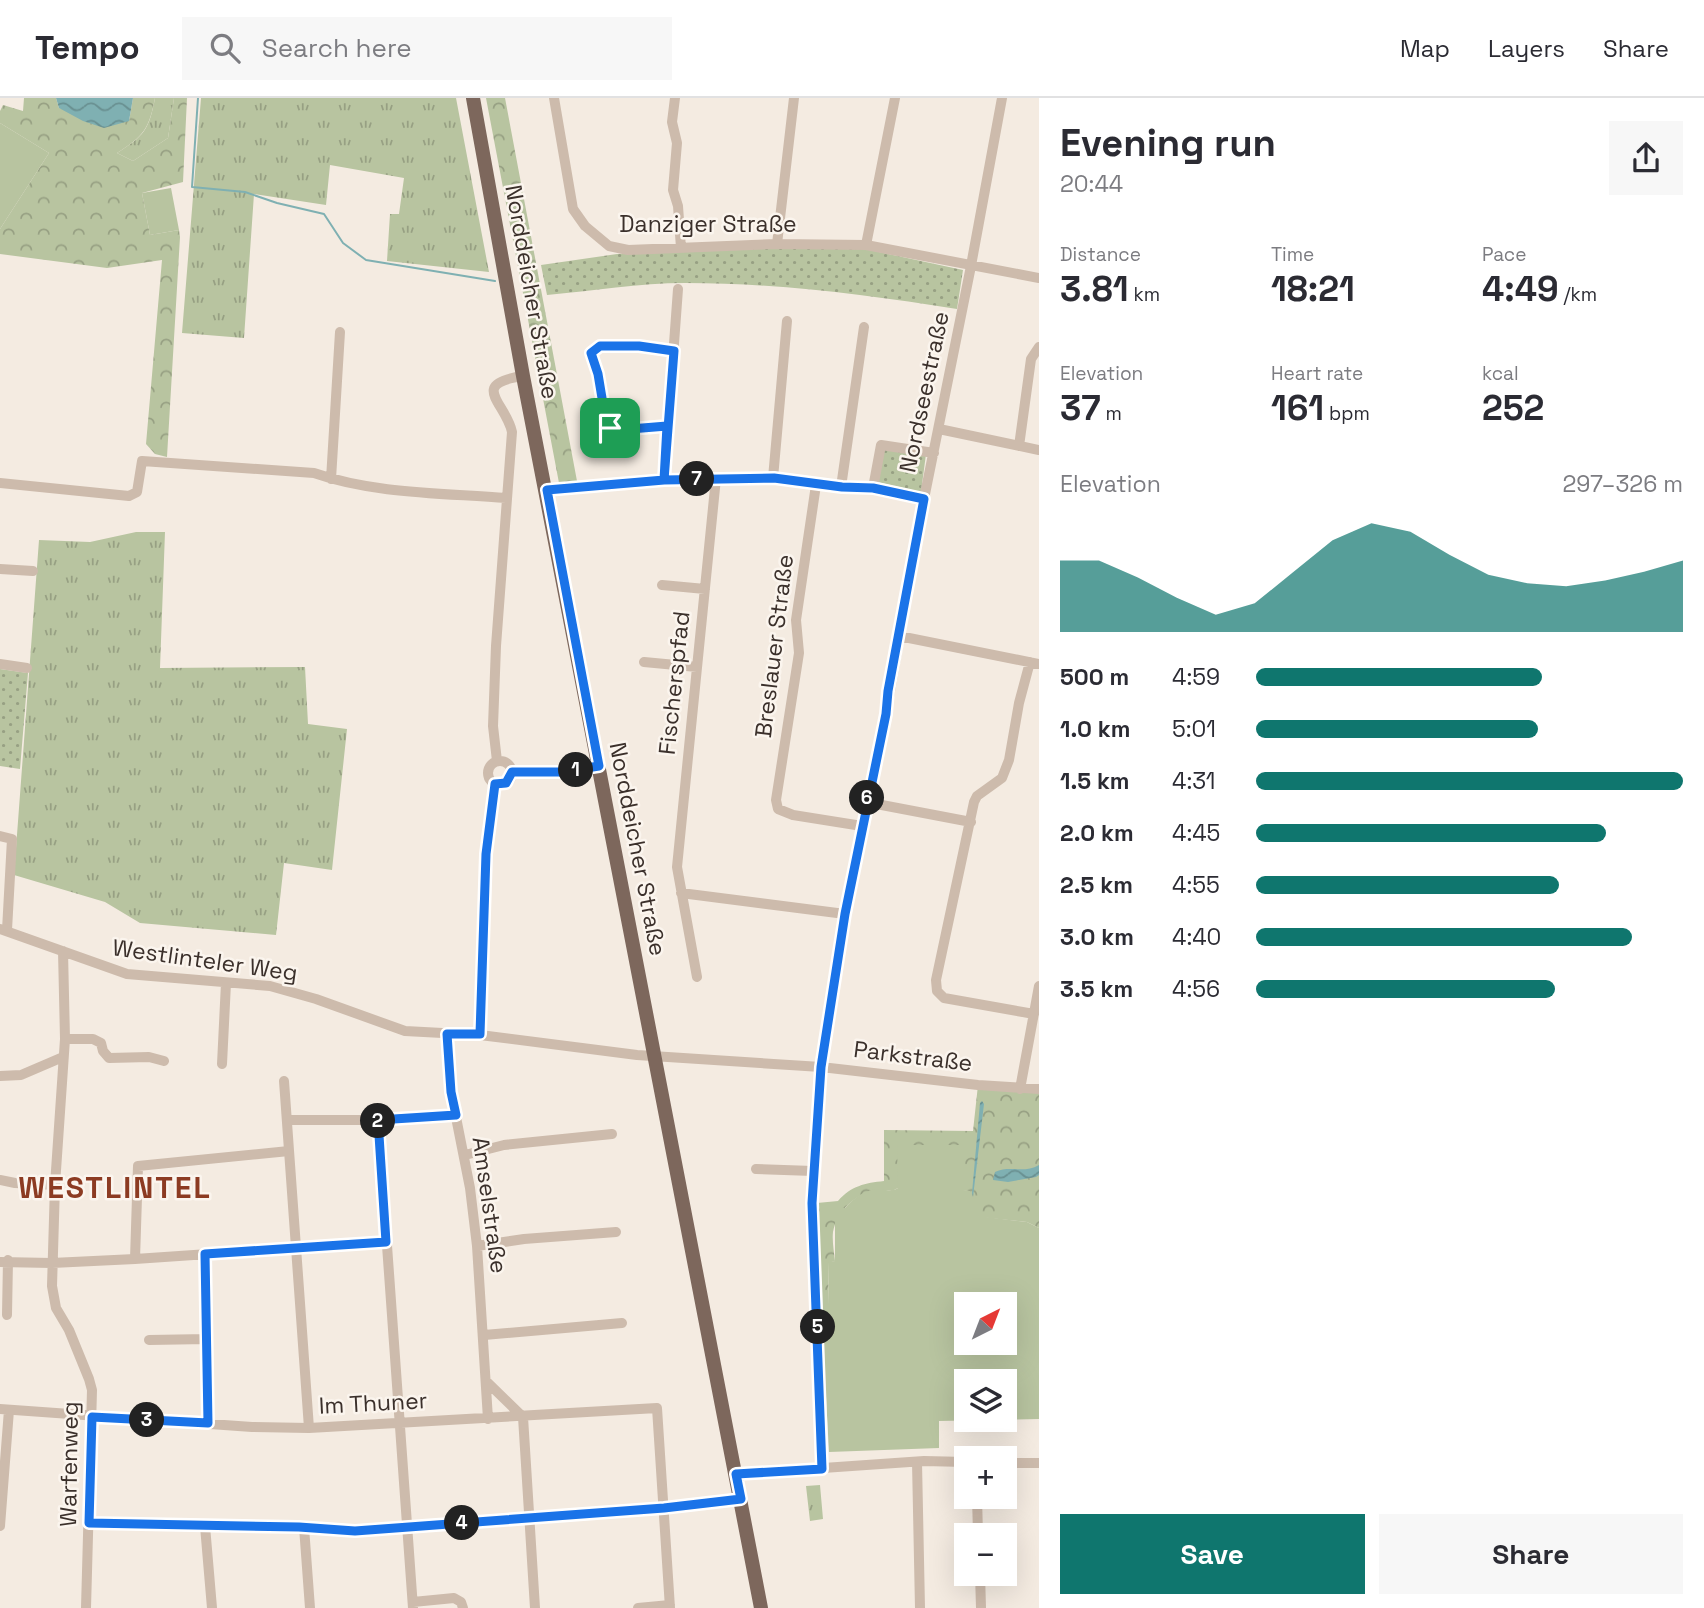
<!DOCTYPE html>
<meta charset="utf-8">
<style>
body{margin:0;font-family:"Space Grotesk",sans-serif;background:#f7f7f7;color:#2b2b33;height:100vh;display:flex;flex-direction:column;font-size:26px;white-space:nowrap}
*{box-sizing:border-box;margin:0}
p{font-size:23px;color:#7c7c81}
.icon{flex:none;width:38px;height:38px;fill:none;stroke:currentColor;stroke-width:2;stroke-linecap:round;stroke-linejoin:round}
.map{position:relative;flex:1;overflow:hidden}
.details{display:flex;flex-direction:column;background:#fff;width:665px}
.details>*{flex:none}
.needle{width:46px;rotate:42deg}
.controls{position:absolute;left:954px;top:1194px;display:grid;gap:14px}
.controls a{display:grid;place-items:center;width:63px;height:63px;border-radius:0px;background:#fff;box-shadow:0 7px 28px #0002;font-size:35px}
.pin{position:absolute;display:grid;place-items:center;width:60px;height:60px;color:#fff;margin:-30px;border-radius:14px;box-shadow:0 4px 10px #0006}
.km{position:absolute;width:35px;height:35px;margin:-18px;border-radius:50%;background:#222;color:#fff;font-size:19px;line-height:35px;text-align:center}
.round{display:grid;place-items:center;flex:none;width:74px;height:74px;border-radius:0px;background:#f7f7f7}
.summary{display:flex;align-items:center;justify-content:space-between;height:119px;padding:0 21px}
h1{font-size:38px;font-weight:600;line-height:52px}
.stats{display:grid;grid-template-columns:repeat(3,1fr);gap:10px;height:119px;padding:7px 21px}
.stats div{display:grid;align-content:center}
.stats b{font-size:35px;font-weight:600}
.stats small{font-size:19px;font-weight:400}
.stats p{font-size:19px}
.chart{height:196px;padding:14px 21px}
.chart p{display:flex;justify-content:space-between}
.chart svg{width:100%;height:126px;margin-top:7px;fill:#0f766e;opacity:.7}
.button{display:flex;gap:14px;margin-top:auto;padding:14px 21px}
.button a{flex:1;height:80px;border-radius:0px;background:#0f766e;color:#fff;font-size:28px;font-weight:600;line-height:80px;text-align:center}
.button a+a{background:#f7f7f7;color:#2b2b33}
ul{padding:0 21px;list-style:none;font-size:23px}
li{display:grid;grid-template-columns:112px 84px 1fr;align-items:center;height:52px}
li i{height:18px;border-radius:9px;background:#0f766e}
header{display:flex;align-items:center;gap:42px;box-sizing:border-box;height:98px;padding:0 35px;background:#fff;border-bottom:2px solid #e1e1e2}
header strong{font-size:33px}
nav{display:flex;gap:38px;margin-inline-start:auto;font-size:24px}
.search{width:490px;height:63px;background:#f7f7f7;display:flex;align-items:center;gap:18px;box-sizing:border-box;padding:0 24px;border-radius:0px;color:#7c7c81;font-size:26px}
main{display:flex;flex:1;min-height:0}
.map>svg:first-child{display:block}
</style>
<header>
<strong>Tempo</strong>
<div class="search"><svg class="icon" aria-label="search" viewBox="0 0 24 24"><circle cx="10" cy="10" r="6"/><path d="M15 15l6 6"/></svg>Search here</div>
<nav><a>Map</a><a>Layers</a><a>Share</a></nav>
</header>
<main>
<div class="map">
<svg width="1039" height="1510" viewBox="0 0 1039 1510">
<defs>
<pattern id="grass-tufts" width="24" height="20" patternUnits="userSpaceOnUse" patternTransform="scale(1.75)"><rect width="24" height="20" fill="#b8c4a0"/><path d="M3 7l-1-3M5 7V3M7 7l1-3M15 17l-1-3M17 17v-4M19 17l1-3" fill="none" stroke="#97a083"/></pattern>
<pattern id="forest-crowns" width="20" height="18" patternUnits="userSpaceOnUse" patternTransform="scale(1.75)"><rect width="20" height="18" fill="#b8c4a0"/><path d="M2 6a3 3 0 1 1 6 0M12 15a3 3 0 1 1 6 0" fill="none" stroke="#97a083"/></pattern>
<pattern id="park-dots" width="8" height="8" patternUnits="userSpaceOnUse" patternTransform="scale(1.75)"><rect width="8" height="8" fill="#b8c4a0"/><path d="M2 2h.1M6 6h.1" fill="none" stroke="#97a083" stroke-width="1.8" stroke-linecap="round"/></pattern>
<pattern id="water-waves" width="16" height="10" patternUnits="userSpaceOnUse" patternTransform="scale(1.75)"><rect width="16" height="10" fill="#7fb0b2"/><path d="M0 5q4-4 8 0t8 0" fill="none" stroke="#699091"/></pattern>
</defs>
<rect width="100%" height="100%" fill="#f4ebe1"/>
<!-- grass -->
<path fill="url(#grass-tufts)" d="M155,0h19l-6,40 -35,23 -16,-8c27,-17 32,-23 38,-55z
M201,0h255l33,174 -102,-11 3,-47h9l5,-36 -74,-13 -4,40 -72,-11 -10,144 -62,-5z
M136,434h29l-5,136 145,-1 3,57 39,5 -15,141 -48,-7 -8,72 -136,-12 -35,-21 -91,-27 25,-335 51,2z
M820,1387l3,34 -13,2 -4,-35z"/>
<!-- forest -->
<path fill="url(#forest-crowns)" d="M24,0h32l3,10 70,13 4,-23h22c-6,31 -11,38 -38,55l16,8 35,-23 6,-40h13l-4,84 -41,11 8,42 29,-5 1,7 -13,220 -12,-3 -9,-10 16,-184 -55,8 -107,-14v-25l49,-76 -49,-30v-12l3,-6 20,6z
M486,0h19l72,383 -18,2z
M978,987l61,4v139l-12,-6 -57,-6v-25l-72,-3 -6,3c-26,-6 -54,14 -59,41 -1,9 1,20 2,29l-7,2 1,41h-8l-4,-101 21,-2c13,-15 27,-18 46,-20v-51l89,1z"/>
<!-- park -->
<path fill="url(#park-dots)" d="M777,150l88,1 98,21 -6,39c-90,-14 -180,-26 -272,-26 -45,0 -93,8 -138,12l-6,-30 76,-11z
M883,349l43,7 -5,38 -44,-10z
M0,571l28,4 -8,96 -20,-3z"/>
<!-- pitch -->
<path fill="#b8c4a0" fill-rule="evenodd" d="M0,25l49,30 -49,76z
M171,90l8,42 -29,5 -8,-42z
M897,1047h66v45l7,1v24l57,7 12,6v191l-100,2v27l-110,4 -8,-148h8l-1,-42 7,-1v-53h10c10,-11 20,-19 36,-19 7,1 10,3 17,-1zM966,1206h38v38h-38zM966,1283h38v38h-38z"/>
<!-- water -->
<path fill="url(#water-waves)" d="M56,0h77l-4,23 -25,7 -21,-7 -24,-13z
M982,1003l2,3 -11,93 -1,-4 8,-90z
M1039,1067v10l-3,2 -28,5 -15,-2 2,-8c15,-7 29,2 44,-7z"/>
<g fill="none" stroke-linecap="round" stroke-linejoin="round">
<!-- stream -->
<path stroke="#7fb0b2" stroke-width="2" d="M198,0l-6,89 53,5 32,11 47,11 19,29 23,17 129,21"/>
<!-- minor -->
<path stroke="#cdbbac" stroke-width="10" d="M554,0l19,111 12,17 24,20 19,4 149,-6 89,1 173,33
M675,0l-3,24 5,21 -4,47 5,16 3,42
M777,146l17,-146
M866,147l29,-147
M668,328c-16,2 -53,10 -62,-4l-8,-48 -7,-21 9,-7h39l35,5
M939,331l100,21
M1019,348l12,-87 8,-12
M773,380l14,-157
M331,381l9,-147
M664,382l14,-191
M0,385l129,13 8,-4 5,-31 172,12c60,21 129,20 192,25
M816,387l-20,135 3,33 -23,147 2,9 15,6 69,11
M841,389l23,-160
M873,390l8,-43 53,8
M547,392l117,-10 109,-2 68,9 32,1 51,11
M0,471l33,2
M662,487l43,4
M899,538l140,28
M644,564l53,5
M1030,564l-11,41 -10,57 -7,18 -25,18 -3,6 -38,178 1,11 7,7 90,16
M0,566l27,4
M497,663l-4,-35 3,-80 16,-214c-6,-29 -44,-48 11,-56
M488 675a12 12 0 1 1 24 0a12 12 0 1 1-24 0Z
M512,674l49,1 38,-7
M866,704l105,20
M0,738l12,3 -5,91
M681,795l164,21
M0,831l127,45 143,12 46,13 89,32 75,4 157,20 184,12 157,18 61,4
M63,853l2,88 -10,146 -3,101 4,22 13,22 20,49 3,11 -6,218
M697,879l-20,-110 39,-389
M447,936l4,58 19,96 7,58 11,173
M480,937l6,-181 9,-70
M65,941h28l8,4 2,8 6,7 40,-1 15,4
M222,966l4,-81
M0,978l21,-1 42,-18
M284,983l25,347
M1020,991l19,-103
M287,1022h91l78,-5
M378,1022l35,488
M465,1057l39,-10 108,-11
M756,1071l57,2
M0,1082l15,3 40,2
M477,1148l47,-7 92,-7
M205,1156l3,169
M135,1161l3,-93 151,-15
M0,1164l52,1 83,-4 251,-17
M7,1217l1,-55
M484,1237l138,-12
M149,1242l58,-1
M486,1283l37,36 12,191
M0,1311l252,18 57,1 348,-20 13,200
M917,1364l3,146
M1004,1365h35
M822,1371l-1,-82 -9,-184 9,-136 24,-153 41,-200 38,-215 46,-228 32,-173
M736,1376l188,-13 42,1
M977,1398l1,39
M89,1425l215,4 51,4 309,-23 77,-9
M0,1428l9,-116
M205,1428l7,82
M304,1429l6,81
M980,1475l1,35
M413,1504l41,-4 7,4 2,6
M638,1510l32,-3"/>
<!-- major -->
<path stroke="#7d675c" stroke-width="14" d="M473,0l50,278 238,1232"/>
</g>
<g fill="none" stroke-linecap="round" stroke-linejoin="round">
<defs>
<path id="route" d="M610,330l8,2 49,-4 -3,54 -117,10 52,276 -38,6h-49l-6,11 -11,1 -9,70 -6,180h-33l4,58 5,23 -78,5 8,122 -181,12 3,169 -116,-6 -3,106 210,4 56,4 309,-23 77,-9 -5,-25 86,-5 -10,-266 9,-136 24,-153 41,-200 2,-23 36,-192 -51,-11 -31,-1 -68,-9 -110,2 10,-129 -35,-5h-39l-9,7 7,21 8,48 4,6"/>
</defs>
<!-- route casing -->
<use href="#route" stroke="#fff" stroke-width="14"/>
<!-- route -->
<use href="#route" stroke="#1a73e8" stroke-width="9"/>
</g>
<g text-anchor="middle" dominant-baseline="central" stroke-width="5" stroke-linejoin="round" paint-order="stroke">
<!-- street labels -->
<g font-size="23" fill="#3b302b" stroke="#fbf5ee">
<text x="708" y="126">Danziger Straße</text>
<text transform="translate(532 194) rotate(80)">Norddeicher Straße</text>
<text transform="translate(924 294) rotate(-78)">Nordseestraße</text>
<text transform="translate(774 548) rotate(-83)">Breslauer Straße</text>
<text transform="translate(674 585) rotate(-84)">Fischerspfad</text>
<text transform="translate(638 751) rotate(79)">Norddeicher Straße</text>
<text transform="translate(205 862) rotate(8)">Westlinteler Weg</text>
<text transform="translate(913 958) rotate(7)">Parkstraße</text>
<text transform="translate(490 1107) rotate(82)">Amselstraße</text>
<text transform="translate(373 1305) rotate(-3)">Im Thuner</text>
<text transform="translate(69 1366) rotate(-89)">Warfenweg</text>
</g>
<!-- district labels -->
<g font-size="30" font-weight="bold" letter-spacing="2" fill="#8c3b22" stroke="#fbf5ee">
<text x="115" y="1089">WESTLINTEL</text>
</g>
</g>
</svg>
<div class="controls">
<a><svg class="needle" viewBox="-14 -14 28 28"><path d="M0-13l5 13h-10z" fill="#e53935"/><path d="M0 13l5-13h-10z" fill="#7c7c81"/></svg></a>
<a><svg class="icon" aria-label="layers" viewBox="0 0 24 24"><path d="M12 4l9 5-9 5-9-5zM3 14l9 5 9-5"/></svg></a>
<a>+</a>
<a>−</a>
</div>
<div class="pin" style="left:610px;top:330px;background:#1e9e55"><svg class="icon" aria-label="arrive" viewBox="0 0 24 24"><path d="M6 21V4h12l-3 4 3 4H6"/></svg></div>
<b class="km" style="left:576px;top:672px">1</b>
<b class="km" style="left:378px;top:1023px">2</b>
<b class="km" style="left:147px;top:1322px">3</b>
<b class="km" style="left:462px;top:1425px">4</b>
<b class="km" style="left:818px;top:1229px">5</b>
<b class="km" style="left:867px;top:700px">6</b>
<b class="km" style="left:697px;top:381px">7</b>
</div>
<section class="details">
<div class="summary"><div><h1>Evening run</h1><p>20:44</p></div><a class="round"><svg class="icon" aria-label="share" viewBox="0 0 24 24"><path d="M12 15V3M7 8l5-5 5 5M5 13v7h14v-7"/></svg></a></div>
<div class="stats">
<div><p>Distance</p><b>3.81<small> km</small></b></div>
<div><p>Time</p><b>18:21</b></div>
<div><p>Pace</p><b>4:49<small> /km</small></b></div>
</div>
<div class="stats">
<div><p>Elevation</p><b>37<small> m</small></b></div>
<div><p>Heart rate</p><b>161<small> bpm</small></b></div>
<div><p>kcal</p><b>252</b></div>
</div>
<div class="chart"><p><span>Elevation</span>297–326 m</p>
<svg viewBox="0 0 160 44" preserveAspectRatio="none"><path d="M0 44V19L10 19L20 25L30 32L40 38L50 34L60 23L70 12L80 6L90 9L100 17L110 24L120 27L130 28L140 26L150 23L160 19V44z"/></svg>
</div>
<ul>
<li><b>500 m</b>4:59<i style="width:67%"></i></li>
<li><b>1.0 km</b>5:01<i style="width:66%"></i></li>
<li><b>1.5 km</b>4:31<i style="width:100%"></i></li>
<li><b>2.0 km</b>4:45<i style="width:82%"></i></li>
<li><b>2.5 km</b>4:55<i style="width:71%"></i></li>
<li><b>3.0 km</b>4:40<i style="width:88%"></i></li>
<li><b>3.5 km</b>4:56<i style="width:70%"></i></li>
</ul>
<div class="button"><a>Save</a><a>Share</a></div>
</section>
</main>
